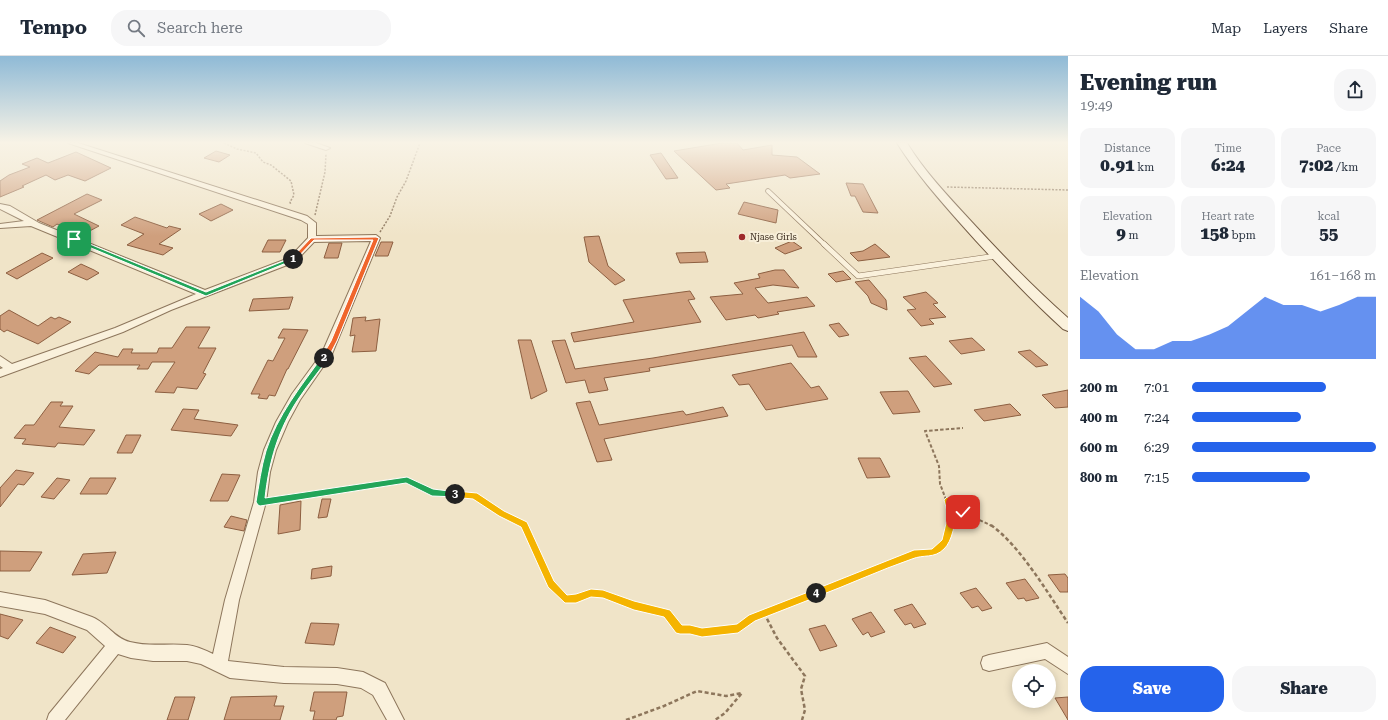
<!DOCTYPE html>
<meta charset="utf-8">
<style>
body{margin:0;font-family:"Roboto Serif",serif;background:#f6f6f7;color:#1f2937;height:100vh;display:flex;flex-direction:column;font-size:15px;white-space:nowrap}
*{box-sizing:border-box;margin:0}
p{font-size:13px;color:#747a83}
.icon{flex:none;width:22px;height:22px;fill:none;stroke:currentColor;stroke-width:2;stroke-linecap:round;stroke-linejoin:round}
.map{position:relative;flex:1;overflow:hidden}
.panel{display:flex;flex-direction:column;background:#fff;width:320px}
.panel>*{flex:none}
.tools{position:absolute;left:1012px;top:608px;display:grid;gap:8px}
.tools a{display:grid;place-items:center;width:44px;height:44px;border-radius:50%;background:#fff;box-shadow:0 2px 10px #0003;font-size:20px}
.pin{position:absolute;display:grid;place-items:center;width:34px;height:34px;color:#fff;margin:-17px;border-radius:8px;box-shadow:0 2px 6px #0006}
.km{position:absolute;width:20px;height:20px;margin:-10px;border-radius:50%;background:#222;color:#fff;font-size:11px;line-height:20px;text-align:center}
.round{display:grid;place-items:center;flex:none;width:42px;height:42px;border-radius:16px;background:#f6f6f7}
.overview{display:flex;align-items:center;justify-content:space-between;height:68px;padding:0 12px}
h1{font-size:22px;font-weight:800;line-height:30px}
.figures{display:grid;grid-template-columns:repeat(3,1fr);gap:6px;height:68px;padding:4px 12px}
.figures div{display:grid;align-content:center;border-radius:10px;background:#f6f6f7;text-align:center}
.figures b{font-size:17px;font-weight:800}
.figures small{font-size:11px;font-weight:400}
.figures p{font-size:11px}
.chart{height:112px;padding:8px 12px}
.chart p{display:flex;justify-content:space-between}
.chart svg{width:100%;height:72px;margin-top:4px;fill:#2563eb;opacity:.7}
.primary-button{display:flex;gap:8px;margin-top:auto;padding:8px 12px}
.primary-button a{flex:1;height:46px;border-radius:16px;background:#2563eb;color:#fff;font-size:16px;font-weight:800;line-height:46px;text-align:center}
.primary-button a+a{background:#f6f6f7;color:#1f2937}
ul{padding:0 12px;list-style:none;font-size:13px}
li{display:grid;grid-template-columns:64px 48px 1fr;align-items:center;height:30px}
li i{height:10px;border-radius:5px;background:#2563eb}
header{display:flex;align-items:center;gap:24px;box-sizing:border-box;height:56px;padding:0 20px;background:#fff;border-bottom:1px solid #e0e1e3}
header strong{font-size:19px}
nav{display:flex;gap:22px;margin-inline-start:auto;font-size:14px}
.search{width:280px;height:36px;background:#f6f6f7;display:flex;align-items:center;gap:10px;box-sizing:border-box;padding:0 14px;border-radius:16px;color:#747a83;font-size:15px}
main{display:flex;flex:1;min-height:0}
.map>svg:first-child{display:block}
</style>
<header>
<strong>Tempo</strong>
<div class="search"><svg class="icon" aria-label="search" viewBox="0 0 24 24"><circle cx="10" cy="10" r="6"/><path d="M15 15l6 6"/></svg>Search here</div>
<nav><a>Map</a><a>Layers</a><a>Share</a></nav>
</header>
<main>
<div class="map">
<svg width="1068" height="664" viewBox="0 0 1068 664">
<rect width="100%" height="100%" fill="#f0e4c8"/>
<!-- building -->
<path fill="#cf9f7d" stroke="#8d5f41" d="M722,87h15l6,7 29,-5v10l25,2 23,17 -30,4 -5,-3 -59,9 4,4 -14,2 -42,-39z
M216,95l14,4 -11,7 -15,-4z
M76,96l35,16 -26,13 -17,-6 -13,5 -9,-5 -24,11 2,1 -24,10v-16l9,-6 21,-8 -8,-3 15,-6 11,5z
M661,97l17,25 -12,1 -16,-24z
M846,127l17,1 15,29 -15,-1 -8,-16h-4z
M87,138l15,6 -28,14 25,12 -15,8 -10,-5 -4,2 -13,-7 -4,3 -16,-7z
M744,146l34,8 -2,13 -38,-9z
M221,148l12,6 -22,11 -12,-7z
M135,161l32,11 2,-2 12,3 -22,15 14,4 -10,7 -36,-10 17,-11 -23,-9z
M599,180l9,30 17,14 -10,5 -26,-23 -5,-25z
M268,184h18l-6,12h-18z
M792,185l10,7 -17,6 -10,-6z
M381,186h12l-5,14h-13z
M329,187h13l-4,15h-14z
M875,188l15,13 -32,4 -8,-8 13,-2z
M705,196l3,10 -28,1 -4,-10z
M42,197l11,5 -36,21 -11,-6z
M81,208l13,6 5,3 -12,7 -19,-8z
M775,214h9l15,18 -26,-3 -18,3 13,15 39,-6 8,9 -38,6 2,2 -21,4 -3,-3 -29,5 -16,-23 33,-3 -9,-11 26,-5 -2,-4z
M843,215l8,8 -15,3 -8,-8z
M869,224l17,20 1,10 -16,-7 -3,-7 -13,-14z
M690,235l5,8 -7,1 13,22 -127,20 -3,-9 63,-11 -11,-22z
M926,236l12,11 -5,1 13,13 -17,2 5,5 -13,2 -14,-16 9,-1 -13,-12z
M293,241l-4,12 -40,2 4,-12z
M9,254l29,16 13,-9 4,2 4,-2 12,5 -33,22 -31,-14 -3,2 -4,-3v-13z
M366,261l-1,4 15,-2 -4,32 -24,1 3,-17 -5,1 3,-18z
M839,267l10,12 -10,2 -10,-12z
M186,271h24l-12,21h18l-13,25 3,1 -9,15 -20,-2 -3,6 -19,-1 20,-30h-23l-4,7h-11l3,-4h-41l-10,9 -14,-3 20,-19 23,5 5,-8h10l-2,4h26l2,-5h13z
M283,273l25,1 -20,39h-1l-12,27 -6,-1 -2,4 -9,-1 2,-4h-9l17,-34 5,1 12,-23h-7z
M804,276l13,25h-19l-6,-12 -143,23 1,3 -46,7 4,12 -19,3 -4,-13 -19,3 -14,-42 13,-1 10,29 78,-11z
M972,282l13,12 -24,4 -12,-13z
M518,284h13l16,51 -16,8z
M1030,294l18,15 -12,2 -18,-15z
M926,300l26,28 -18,3 -25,-29z
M791,307l20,25 8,-2 9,13 -62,11 -17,-26 -10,1 -7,-10z
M1068,334v17l-13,1 -13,-13z
M908,335l12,21 -27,2 -13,-22z
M590,345l9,24 84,-14 3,4 37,-8 5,9 -124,23 8,21 -15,2 -21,-59z
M51,346h12l-3,4h13l-14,21 36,3 -11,15 -26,-2 -3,4 -33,-3 4,-5 -12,-1 11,-13h9z
M1010,348l11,11 -37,6 -10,-11z
M183,353l16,1 -5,9 44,6 -7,11 -60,-6z
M126,379h15l-9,18h-15z
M858,402h22l10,19 -23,1z
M16,414l18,3 -10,12 -6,-1 -18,23v-19z
M222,418l18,1 -12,26h-18z
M57,422l13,2 -16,19 -13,-2z
M90,422h26l-9,16h-27z
M322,443h9l-4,18 -9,1z
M301,445l-1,29 -22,4 2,-29z
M231,460l16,4 -3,11 -20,-4z
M0,495l42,1 -12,19h-30z
M116,496l-9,21 -35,2 11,-21z
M332,510l-1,10 -20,3 1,-10z
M1065,518l3,4v14h-8l-12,-17z
M1025,523l14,19 -13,3 -2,-3 -6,1 -12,-16z
M976,532l16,20 -10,3 -4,-5 -6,2 -12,-15z
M912,548l14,20 -12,4 -3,-5 -6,2 -11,-15z
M871,556l14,20 -14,5 -3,-5 -5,3 -11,-16z
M0,558l23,6 -15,19 -8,-3z
M311,567l28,1 -5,21 -29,-2z
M825,569l12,21 -17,5 -11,-22z
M50,571l26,10 -13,16 -27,-10z
M314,636h33l-4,24 -6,1 -1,3h-23l2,-9h-5z
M277,640l-3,10h10l-4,14h-56l7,-23z
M175,641h20l-7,23h-21z
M1068,641v23l-13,-22z"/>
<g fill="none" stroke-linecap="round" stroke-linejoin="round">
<defs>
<path id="lane-far1" d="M768,135l57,54"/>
<path id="lane" d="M824,188l34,32 138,-20"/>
<path id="street" d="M68,87h10l229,73 9,7v13l60,-1 4,3 -48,116 -32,46 -12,22 -12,28 -6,22 -4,30 -27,98 -11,61 56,6 53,1 26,4 22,11 19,37h-17l-14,-25 -12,-7 -24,-4 -53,-1 -54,-5 -29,-14 -14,-3h-34l-22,-3 -13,-4 -53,66h-18l2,-6 56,-68 -18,-16 -42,-16 -45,-8v-14l45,8 47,17c15,6 22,21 38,25 19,5 38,1 57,3 9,1 18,5 26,9l12,-54 29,-98 4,-30 6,-22 12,-28 16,-28 30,-41 49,-112 -57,1 -19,20 -124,48 -48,22 -123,45v-8l3,-1 -3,-2v-10l12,8 103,-36 81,-34 -165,-68 -31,2v-4l24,-3 -24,-12v-5l10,2 29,17 166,67 84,-32 19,-20v-14l-7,-4z
M305,87h11l14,5 -4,2z
M1047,587l21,14v17l-23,-15 -56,12 -6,-2 -2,-6 2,-6 6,-2z"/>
<path id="secondary" d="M897,87h10c17,28 40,52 62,76 31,34 64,68 99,99v13l-5,-2c-36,-33 -69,-68 -102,-105 -23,-26 -45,-51 -64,-81z"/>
</defs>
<!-- lane-far1 casing -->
<use href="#lane-far1" stroke="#8d765c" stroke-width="5.5"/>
<!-- lane casing -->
<use href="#lane" stroke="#8d765c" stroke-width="6"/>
<!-- street casing -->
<use href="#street" stroke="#8d765c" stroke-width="2"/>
<!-- secondary casing -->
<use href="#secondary" stroke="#6f573f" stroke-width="2"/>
<!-- path-far2 -->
<path stroke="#8d765c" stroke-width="1.5" stroke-dasharray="2 1.5" stroke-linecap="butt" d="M224,87l13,6 19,4 7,9 8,3 20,16 3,14 -4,7 1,3
M947,131l121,3
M315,159l10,-43 1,-18
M380,176l10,-16 7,-19 9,-16 14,-38"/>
<!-- path-far1 -->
<path stroke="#8d765c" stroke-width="2" stroke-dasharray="3.5 2" stroke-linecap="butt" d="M947,444l16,12 29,14
M271,445l136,-21 25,13 42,3 51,30
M949,470l3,-11 -12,-31 -1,-18 -14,-35 38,-3"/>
<!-- path -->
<path stroke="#8d765c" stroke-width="2.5" stroke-dasharray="4 2.5" stroke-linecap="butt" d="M524,469l27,59 14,15 11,-1 15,-5 12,1 31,11 33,8 13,17 11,-1 11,3 36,-4 14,-10 163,-64c24,-3 28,-5 34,-29
M991,469c30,22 56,67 77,98
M764,557l13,25 28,38 -4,13 4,21 -3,10
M626,664l38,-14 33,-15 29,5 16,-3 -17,20 -10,7"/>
<!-- lane-far1 -->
<use href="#lane-far1" stroke="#faf1dc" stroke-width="4"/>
<!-- lane -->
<use href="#lane" stroke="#faf1dc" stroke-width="5"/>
<!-- street -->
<use href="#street" fill="#faf1dc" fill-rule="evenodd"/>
<!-- secondary -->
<use href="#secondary" fill="#faf1dc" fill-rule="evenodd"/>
</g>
<!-- sky -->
<linearGradient id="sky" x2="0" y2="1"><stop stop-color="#8fbad6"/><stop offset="0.48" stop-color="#f8f3e6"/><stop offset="1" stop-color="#f8f3e6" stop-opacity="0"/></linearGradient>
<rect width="1068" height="180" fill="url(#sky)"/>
<!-- split-1 -->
<path fill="#22a559" stroke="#fff" d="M72,182h3l131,54 85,-34 5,1 -90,37 -134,-56z"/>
<!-- split-2 -->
<path fill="#f0652b" stroke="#fff" d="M376,181l3,1 -42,103 -10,19h-5l-1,-2 10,-17 42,-101h-59l-19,20 -4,-1 20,-21z"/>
<!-- split-3 -->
<path fill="#22a559" stroke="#fff" d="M324,300l4,2c-9,14 -20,26 -29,40 -21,31 -30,64 -34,100l142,-21 26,12 24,3v5l-25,-1 -26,-13 -146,23 -2,-1 -2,-3c3,-17 5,-34 10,-51 11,-35 35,-65 56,-94z"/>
<!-- split-4 -->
<path fill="#f5b400" stroke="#fff" d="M455,435l22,2 27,18 23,11 27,59 13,14 9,-1 15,-5 12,1 31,11 36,9 12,15h8l12,3 35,-4 12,-9 67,-26 3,1 1,3 -1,3 -64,25 -17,12 -36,4 -12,-3h-10l-4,-1 -12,-16 -30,-7 -31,-12 -12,-1 -15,6h-11l-17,-16 -27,-60 -22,-11 -26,-17 -21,-2v-5z"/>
<!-- split-5 -->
<path fill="#f5b400" stroke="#fff" d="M947,441l19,12 1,3 -4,3 -9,-6c3,11 -2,33 -10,40 -10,10 -20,5 -32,10 -32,11 -64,26 -96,38l-3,-1 -1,-3 1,-3 3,-1 98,-39 18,-1 10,-9 6,-25 -4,-15z"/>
<!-- markers -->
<circle fill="#9e2a2b" stroke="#f7eed8" stroke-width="1.5" cx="742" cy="181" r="4"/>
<g text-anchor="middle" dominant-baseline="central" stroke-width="4" stroke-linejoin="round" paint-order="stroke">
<!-- far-poi labels -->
<g font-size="9" fill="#3d2e20" stroke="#f7eed8" text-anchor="start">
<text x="750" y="181">Njase Girls</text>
</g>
</g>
</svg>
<div class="tools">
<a><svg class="icon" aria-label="locate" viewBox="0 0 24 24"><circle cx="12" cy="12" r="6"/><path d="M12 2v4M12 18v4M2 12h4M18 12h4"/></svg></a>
</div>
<div class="pin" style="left:74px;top:183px;background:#1e9e55"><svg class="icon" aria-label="arrive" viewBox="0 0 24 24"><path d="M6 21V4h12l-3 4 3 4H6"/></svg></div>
<div class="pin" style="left:963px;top:456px;background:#d93025"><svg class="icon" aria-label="check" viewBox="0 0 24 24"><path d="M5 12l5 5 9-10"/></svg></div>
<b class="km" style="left:293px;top:203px">1</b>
<b class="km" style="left:324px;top:302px">2</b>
<b class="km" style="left:455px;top:438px">3</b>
<b class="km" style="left:816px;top:537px">4</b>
</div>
<section class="panel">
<div class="overview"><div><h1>Evening run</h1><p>19:49</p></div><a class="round"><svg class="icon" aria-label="share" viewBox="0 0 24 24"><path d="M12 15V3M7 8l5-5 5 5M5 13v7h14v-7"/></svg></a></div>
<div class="figures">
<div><p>Distance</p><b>0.91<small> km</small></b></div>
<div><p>Time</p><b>6:24</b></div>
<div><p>Pace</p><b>7:02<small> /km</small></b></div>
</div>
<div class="figures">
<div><p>Elevation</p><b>9<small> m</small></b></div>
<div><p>Heart rate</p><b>158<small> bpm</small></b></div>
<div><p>kcal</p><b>55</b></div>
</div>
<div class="chart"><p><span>Elevation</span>161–168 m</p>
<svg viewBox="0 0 160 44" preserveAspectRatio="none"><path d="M0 44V6L10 15L20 29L30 38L40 38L50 33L60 33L70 29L80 24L90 15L100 6L110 11L120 11L130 15L140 11L150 6L160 6V44z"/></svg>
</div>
<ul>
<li><b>200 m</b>7:01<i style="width:73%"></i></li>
<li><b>400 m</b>7:24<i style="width:59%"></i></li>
<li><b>600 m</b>6:29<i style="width:100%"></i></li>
<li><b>800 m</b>7:15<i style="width:64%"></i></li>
</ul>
<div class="primary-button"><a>Save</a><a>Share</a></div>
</section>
</main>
